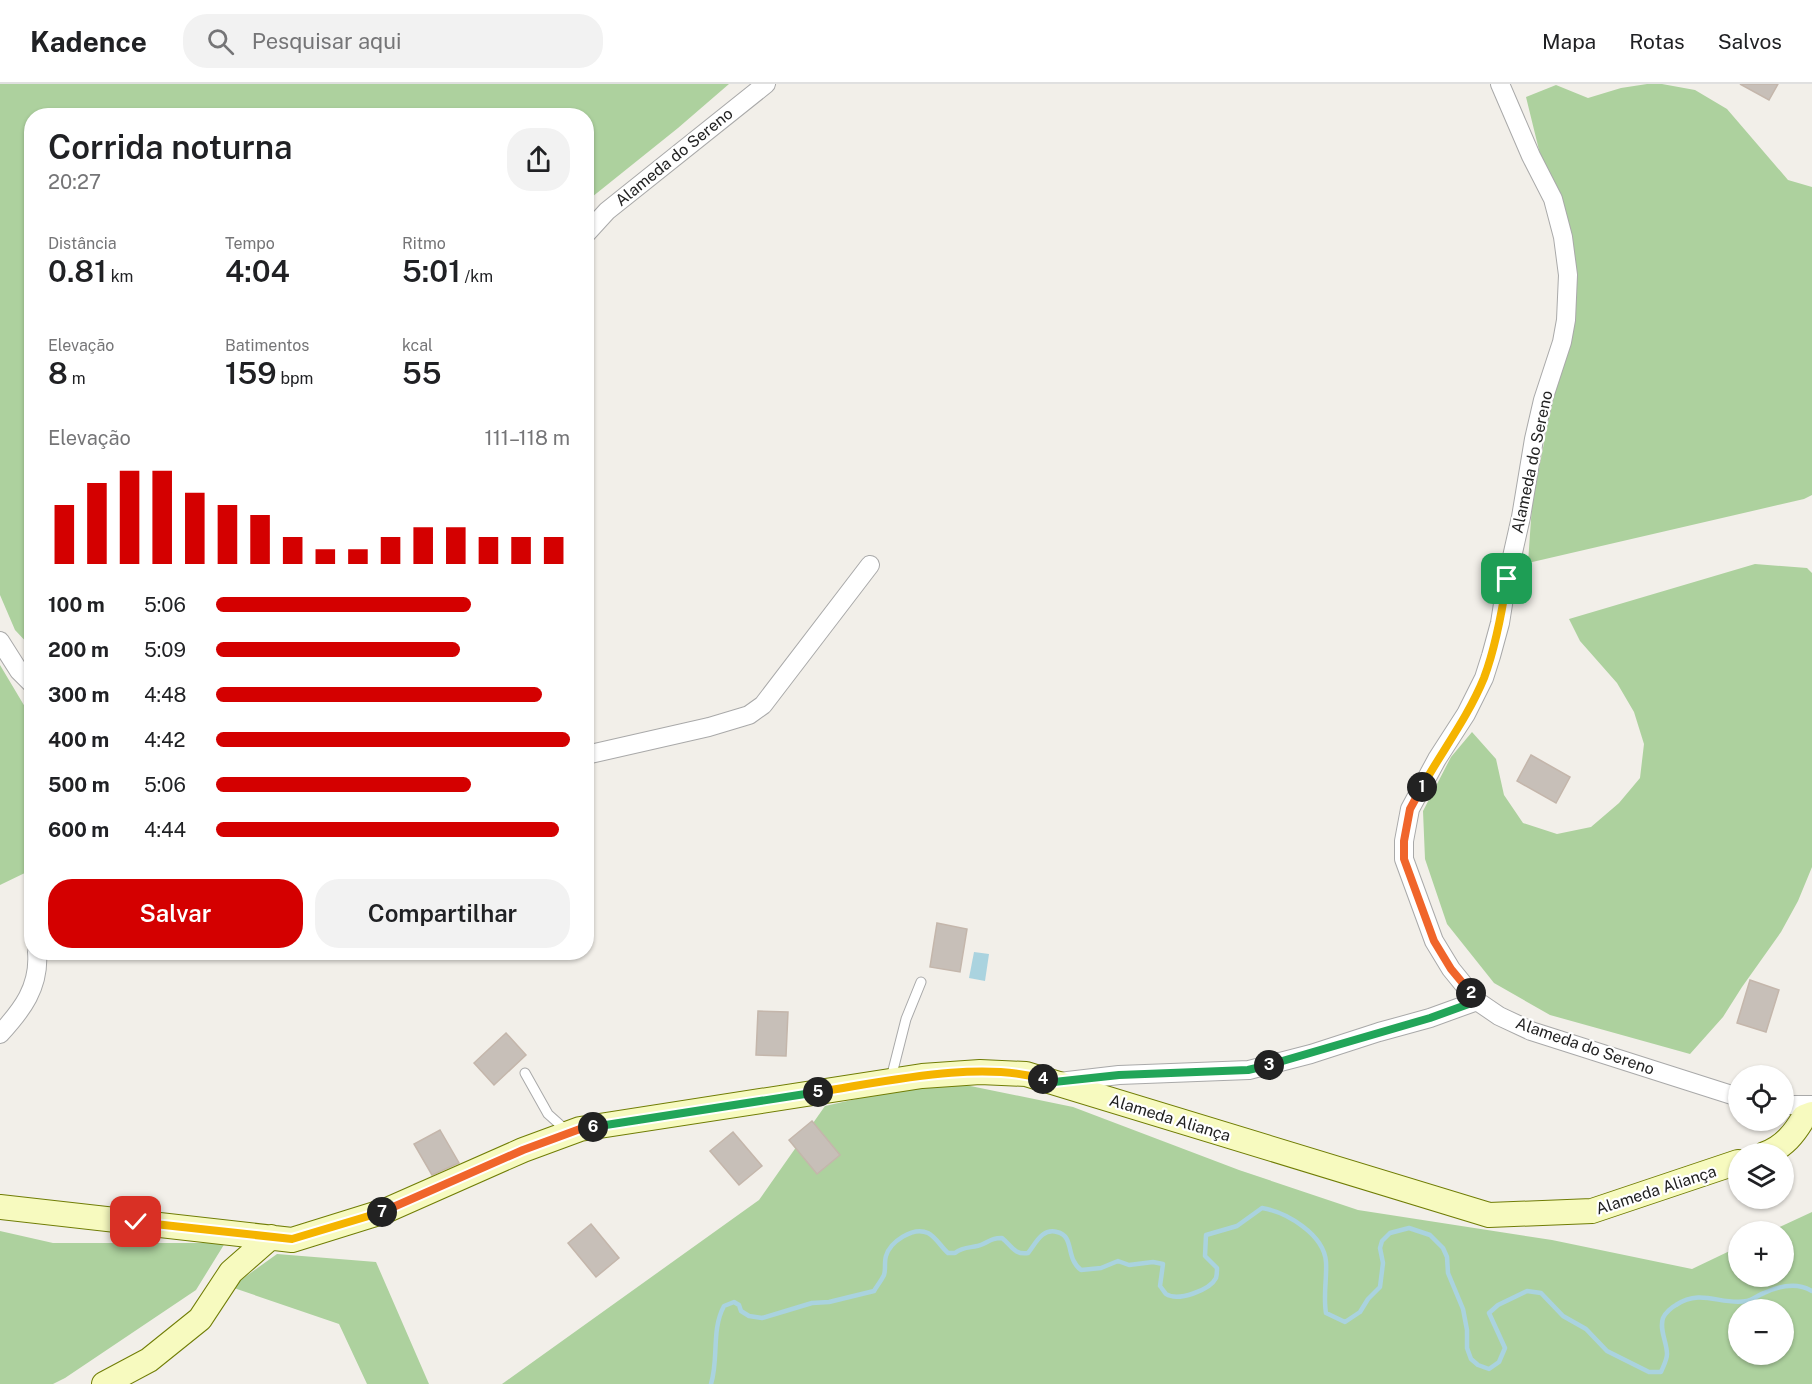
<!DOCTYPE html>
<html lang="pt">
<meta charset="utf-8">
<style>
body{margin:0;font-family:"Public Sans",sans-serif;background:#f2f2f2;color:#202124;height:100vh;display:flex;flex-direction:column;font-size:22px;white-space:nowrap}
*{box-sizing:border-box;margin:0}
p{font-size:20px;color:#757577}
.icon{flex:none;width:33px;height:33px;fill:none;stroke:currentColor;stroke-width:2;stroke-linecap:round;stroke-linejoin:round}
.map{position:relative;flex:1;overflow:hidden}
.details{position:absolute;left:24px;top:24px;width:570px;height:852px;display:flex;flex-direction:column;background:#fff;border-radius:24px;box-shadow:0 2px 4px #0004}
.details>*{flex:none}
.tools{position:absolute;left:1728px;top:981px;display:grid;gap:12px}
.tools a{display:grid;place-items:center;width:66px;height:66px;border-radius:50%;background:#fff;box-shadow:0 2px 4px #0004;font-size:30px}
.pin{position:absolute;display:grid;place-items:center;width:51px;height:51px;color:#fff;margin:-26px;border-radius:12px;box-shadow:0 3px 9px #0006}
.km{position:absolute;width:30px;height:30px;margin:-15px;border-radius:50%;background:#222;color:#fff;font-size:16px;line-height:30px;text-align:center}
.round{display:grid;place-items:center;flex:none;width:63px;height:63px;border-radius:24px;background:#f2f2f2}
.headline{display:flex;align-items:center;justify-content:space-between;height:102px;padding:0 24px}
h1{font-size:33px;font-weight:600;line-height:45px}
.stats{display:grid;grid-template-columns:repeat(3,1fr);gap:9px;height:102px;padding:6px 24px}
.stats div{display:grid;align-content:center}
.stats b{font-size:30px;font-weight:600}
.stats small{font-size:16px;font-weight:400}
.stats p{font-size:16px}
.chart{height:168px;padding:12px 24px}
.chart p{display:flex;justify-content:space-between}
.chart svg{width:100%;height:108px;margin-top:6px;stroke:#d40000;stroke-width:6}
.primary-button{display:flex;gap:12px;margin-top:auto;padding:12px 24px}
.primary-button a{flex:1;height:69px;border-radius:24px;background:#d40000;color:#fff;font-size:24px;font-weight:600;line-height:69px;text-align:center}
.primary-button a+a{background:#f2f2f2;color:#202124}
ul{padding:0 24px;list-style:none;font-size:20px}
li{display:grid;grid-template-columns:96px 72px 1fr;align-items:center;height:45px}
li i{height:15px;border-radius:8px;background:#d40000}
header{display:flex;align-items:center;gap:36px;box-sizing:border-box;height:84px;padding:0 30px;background:#fff;border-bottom:2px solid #e0e0e0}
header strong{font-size:28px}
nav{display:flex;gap:33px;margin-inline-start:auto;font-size:21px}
.search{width:420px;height:54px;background:#f2f2f2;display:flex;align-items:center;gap:15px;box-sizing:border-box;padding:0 21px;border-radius:24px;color:#757577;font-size:22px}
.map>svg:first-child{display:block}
</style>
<header>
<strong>Kadence</strong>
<div class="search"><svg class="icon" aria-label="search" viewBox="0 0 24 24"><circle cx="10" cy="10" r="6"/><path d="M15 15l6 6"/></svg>Pesquisar aqui</div>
<nav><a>Mapa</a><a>Rotas</a><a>Salvos</a></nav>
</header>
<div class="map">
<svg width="1812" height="1300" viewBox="0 0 1812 1300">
<rect width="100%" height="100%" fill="#f2efe9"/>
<!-- forest -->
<path fill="#add19e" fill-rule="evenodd" d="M0,0h729l-51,44 -91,73 -1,-85h-554l-1,531 -16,-17 -15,-35z
M1647,0h15l33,6 32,19 61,71 24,7v308l-8,4 -276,64 4,-58 15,-78 26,-113 -3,-78 -31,-86 -13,-53 30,-12 32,13 33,-10z
M1755,480l52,4 5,5v294l-14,34 -17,31 -39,55 -19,30 -33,37 -140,-39 -56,-32 -47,-59 -22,-65 -2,-48 28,-54 21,-25 24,27 8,36 19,28 34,11 34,-7 28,-24 21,-25 4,-34 -10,-32 -17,-29 -37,-42 -11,-22z
M0,581l31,52v153l-31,15z
M941,996l132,27 166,63 119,40 194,30 140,29 46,-22v29h46v-44l-13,-1 41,-19v172h-1310l257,-184 66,-94zM1738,1226h46v44h-46z
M0,1147l53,12h172l-29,47 -131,88 -12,6h-53z
M277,1170l99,8 53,122h-62l-28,-60 -108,-37z"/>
<!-- water -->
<path fill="#aad3df" d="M974,868l15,2 -4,27 -16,-3z"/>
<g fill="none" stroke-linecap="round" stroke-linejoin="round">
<!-- stream -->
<path stroke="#aad3df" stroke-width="4.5" d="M711,1300c8,-26 0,-54 13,-78l10,-4 5,3 2,6 8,5 13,2 50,-15 17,-1 45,-11c3,-5 7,-10 10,-16 2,-6 0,-13 2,-19 4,-14 27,-30 42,-23 8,4 13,14 20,20h7c10,-8 18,-4 28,-9 8,-4 10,-6 19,-6 10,8 12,17 26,15 8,-10 14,-25 29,-21 18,4 8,26 24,38l20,-2 17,-7 11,4 24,-3 10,2 -3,22c1,1 5,7 6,8 12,8 44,-4 50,-16 1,-3 1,-7 1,-10l-12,-12 1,-21 31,-9 25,-18c24,4 62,26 64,54 1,17 -3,34 0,51l19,9 15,-10 8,-13 12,-12 3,-24 -3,-15 2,-7 8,-8 19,-5 21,7 13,13 4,9 1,16 15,36 4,21v18l4,11 7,6 11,4 10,-7 6,-14 -16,-35 9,-8 29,-14 14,2 22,23 23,13 21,22 42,21h12c2,-5 6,-12 6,-18 0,-12 -8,-24 -4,-36 2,-5 9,-11 13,-13 26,-17 45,1 71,-4 6,-1 11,-6 17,-8 15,-7 33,-11 48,-2"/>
</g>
<!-- building -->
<path fill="#c7bfb8" stroke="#c4b6ab" stroke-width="1.5" d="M1740,0h38l-9,16z
M1531,671l39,22 -14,26 -39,-22z
M937,839l30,6 -7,43 -30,-5z
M1750,896l29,10 -13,42 -29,-9z
M758,927l30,1 -2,44 -30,-1z
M506,949l20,22 -32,30 -20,-22z
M812,1037l28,34 -23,19 -28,-34z
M440,1046l19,33 -27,12 -18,-31z
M733,1048l29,34 -23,19 -29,-34z
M591,1140l28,34 -23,19 -28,-34z"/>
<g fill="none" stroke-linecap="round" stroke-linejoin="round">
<defs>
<path id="lane" d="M525,989l23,41 19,17
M891,994l15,-59 15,-37"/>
<path id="street" d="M1500,0l31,72 22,43 10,38 5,38 -2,45 -4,22 -19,58 -9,39 -13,78 -14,62 -7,44 -9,33 -7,22 -18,36 -29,45 -27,50 -6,32v18l30,82 17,28 26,32 22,15 32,15 207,66
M586,150l21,-23 159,-127
M0,557l19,30 13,13
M586,671l123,-28 40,-12 14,-10 107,-140
M0,950c22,-24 40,-47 37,-82
M1059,998l60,-7 130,-5 62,-16 68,-22 51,-14 47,-17
M1784,1021h28"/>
<path id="secondary" d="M1765,1070c19,-7 30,-21 39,-37l8,-3
M0,1123l292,33 93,-29 138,-61 57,-21 342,-53 58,-4 46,2 463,141 103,-4 146,-49
M104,1300l45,-24 51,-41 31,-47 40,-35"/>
</defs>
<!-- lane casing -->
<use href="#lane" stroke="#a9a9a9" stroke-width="11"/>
<!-- street casing -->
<use href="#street" stroke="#a9a9a9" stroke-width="20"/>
<!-- secondary casing -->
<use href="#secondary" stroke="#707d05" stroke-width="26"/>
<!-- lane -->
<use href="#lane" stroke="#fff" stroke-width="9"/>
<!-- street -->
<use href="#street" stroke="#fff" stroke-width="18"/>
<!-- secondary -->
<use href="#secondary" stroke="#f7fabf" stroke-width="24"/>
</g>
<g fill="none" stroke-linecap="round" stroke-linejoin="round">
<defs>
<path id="split-1" d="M1422,703c20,-36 46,-70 62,-109 12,-32 18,-66 23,-99"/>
<path id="split-2" d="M1422,703l-12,22 -6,32v18l30,82 17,28 20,24"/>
<path id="split-3" d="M1269,981l161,-47 47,-17 -6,-8"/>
<path id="split-4" d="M1043,995l11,3 65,-7 129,-5 21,-5"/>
<path id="split-5" d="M818,1008c66,-10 161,-32 225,-13"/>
<path id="split-6" d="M593,1043l225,-35"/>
<path id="split-7" d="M382,1128l141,-62 57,-21 13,-2"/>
<path id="split-8" d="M136,1138l156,17 90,-27"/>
</defs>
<!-- split-1 casing -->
<use href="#split-1" stroke="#fff" stroke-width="12"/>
<!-- split-2 casing -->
<use href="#split-2" stroke="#fff" stroke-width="12"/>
<!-- split-3 casing -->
<use href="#split-3" stroke="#fff" stroke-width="12"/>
<!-- split-4 casing -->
<use href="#split-4" stroke="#fff" stroke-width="12"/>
<!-- split-5 casing -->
<use href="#split-5" stroke="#fff" stroke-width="12"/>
<!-- split-6 casing -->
<use href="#split-6" stroke="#fff" stroke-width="12"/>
<!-- split-7 casing -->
<use href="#split-7" stroke="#fff" stroke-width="12"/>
<!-- split-8 casing -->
<use href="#split-8" stroke="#fff" stroke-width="12"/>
<!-- split-1 -->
<use href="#split-1" stroke="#f5b400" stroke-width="8"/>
<!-- split-2 -->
<use href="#split-2" stroke="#f0652b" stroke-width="8"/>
<!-- split-3 -->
<use href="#split-3" stroke="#22a559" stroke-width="8"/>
<!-- split-4 -->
<use href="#split-4" stroke="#22a559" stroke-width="8"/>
<!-- split-5 -->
<use href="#split-5" stroke="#f5b400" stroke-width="8"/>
<!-- split-6 -->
<use href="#split-6" stroke="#22a559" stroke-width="8"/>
<!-- split-7 -->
<use href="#split-7" stroke="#f0652b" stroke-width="8"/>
<!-- split-8 -->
<use href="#split-8" stroke="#f5b400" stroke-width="8"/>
</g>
<g text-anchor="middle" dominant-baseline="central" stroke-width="4.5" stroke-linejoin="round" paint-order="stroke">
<!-- street labels -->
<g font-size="16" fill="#222" stroke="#fff">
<text transform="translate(674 73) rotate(-39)">Alameda do Sereno</text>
<text transform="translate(1532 378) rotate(-78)">Alameda do Sereno</text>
<text transform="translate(1585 962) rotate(19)">Alameda do Sereno</text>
<text transform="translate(1170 1034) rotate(17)">Alameda Aliança</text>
<text transform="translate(1656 1106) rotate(-18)">Alameda Aliança</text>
</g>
</g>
</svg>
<div class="tools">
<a><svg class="icon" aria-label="locate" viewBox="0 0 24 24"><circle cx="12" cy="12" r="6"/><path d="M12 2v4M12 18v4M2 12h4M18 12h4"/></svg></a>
<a><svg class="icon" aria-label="layers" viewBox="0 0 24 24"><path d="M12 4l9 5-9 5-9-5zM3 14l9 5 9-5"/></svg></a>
<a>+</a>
<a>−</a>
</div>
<div class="pin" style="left:1507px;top:495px;background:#1e9e55"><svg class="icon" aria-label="arrive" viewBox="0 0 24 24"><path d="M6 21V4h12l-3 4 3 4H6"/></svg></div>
<div class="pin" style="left:136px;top:1138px;background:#d93025"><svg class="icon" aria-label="check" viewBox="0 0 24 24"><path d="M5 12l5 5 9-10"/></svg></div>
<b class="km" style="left:1422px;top:703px">1</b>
<b class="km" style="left:1471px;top:909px">2</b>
<b class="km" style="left:1269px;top:981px">3</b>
<b class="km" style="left:1043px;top:995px">4</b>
<b class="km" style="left:818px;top:1008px">5</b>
<b class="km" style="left:593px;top:1043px">6</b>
<b class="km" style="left:382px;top:1128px">7</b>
<section class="details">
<div class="headline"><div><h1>Corrida noturna</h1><p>20:27</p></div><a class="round"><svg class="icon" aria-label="share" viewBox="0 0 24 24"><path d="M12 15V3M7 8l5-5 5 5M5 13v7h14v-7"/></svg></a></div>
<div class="stats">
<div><p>Distância</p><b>0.81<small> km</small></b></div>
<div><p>Tempo</p><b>4:04</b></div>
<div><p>Ritmo</p><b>5:01<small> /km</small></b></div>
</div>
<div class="stats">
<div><p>Elevação</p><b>8<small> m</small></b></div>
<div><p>Batimentos</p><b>159<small> bpm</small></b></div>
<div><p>kcal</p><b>55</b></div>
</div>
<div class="chart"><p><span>Elevação</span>111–118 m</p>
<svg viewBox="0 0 160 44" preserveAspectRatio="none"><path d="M5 44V20M15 44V11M25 44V6M35 44V6M45 44V15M55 44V20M65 44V24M75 44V33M85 44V38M95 44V38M105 44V33M115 44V29M125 44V29M135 44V33M145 44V33M155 44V33"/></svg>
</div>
<ul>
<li><b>100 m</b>5:06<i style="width:72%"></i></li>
<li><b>200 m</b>5:09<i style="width:69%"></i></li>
<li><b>300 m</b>4:48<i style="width:92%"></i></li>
<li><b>400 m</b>4:42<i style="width:100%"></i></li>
<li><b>500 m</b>5:06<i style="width:72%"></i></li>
<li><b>600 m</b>4:44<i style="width:97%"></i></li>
</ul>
<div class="primary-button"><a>Salvar</a><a>Compartilhar</a></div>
</section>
</div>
